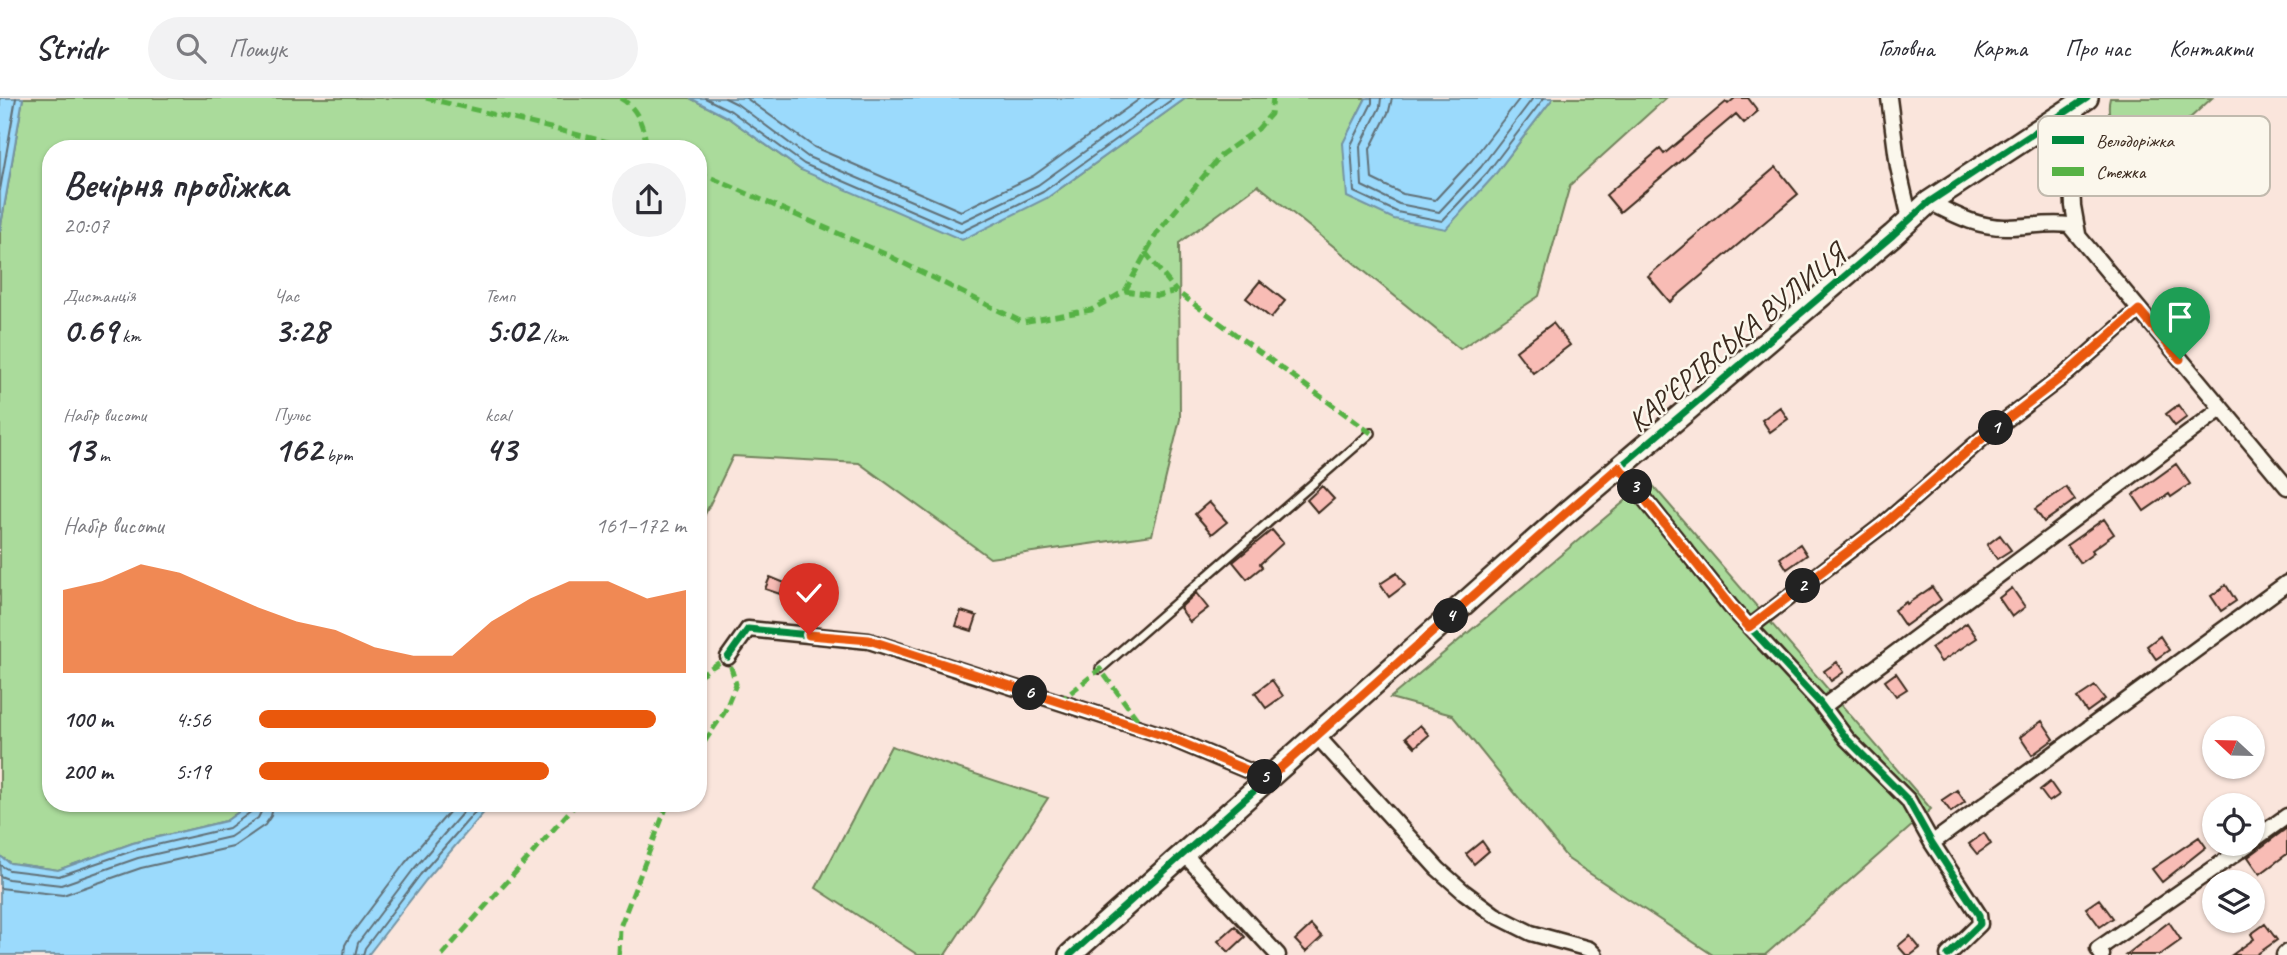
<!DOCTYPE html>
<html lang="uk">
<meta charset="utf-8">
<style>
body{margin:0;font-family:Caveat,sans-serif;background:#f2f2f3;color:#2b2b33;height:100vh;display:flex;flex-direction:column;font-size:26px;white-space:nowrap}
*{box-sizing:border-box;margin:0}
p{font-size:23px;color:#7c7c81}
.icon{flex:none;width:38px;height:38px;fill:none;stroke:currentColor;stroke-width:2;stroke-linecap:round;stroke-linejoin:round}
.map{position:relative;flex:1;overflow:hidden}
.panel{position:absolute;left:42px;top:42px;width:665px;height:672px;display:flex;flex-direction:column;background:#fff;border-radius:28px;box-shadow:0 2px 5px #0004}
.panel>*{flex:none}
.needle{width:46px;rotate:292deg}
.tools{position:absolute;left:2202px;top:618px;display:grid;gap:14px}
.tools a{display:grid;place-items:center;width:63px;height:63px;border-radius:50%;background:#fff;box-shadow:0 2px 5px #0004;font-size:35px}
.pin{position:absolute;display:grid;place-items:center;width:60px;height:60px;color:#fff;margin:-72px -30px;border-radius:50% 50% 50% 0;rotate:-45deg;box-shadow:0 0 7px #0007}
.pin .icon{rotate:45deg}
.km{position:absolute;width:35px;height:35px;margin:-18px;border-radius:50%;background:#222;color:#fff;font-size:19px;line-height:35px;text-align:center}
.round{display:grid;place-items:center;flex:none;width:74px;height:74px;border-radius:37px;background:#f2f2f3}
.summary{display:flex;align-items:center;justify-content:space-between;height:119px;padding:0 21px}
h1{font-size:38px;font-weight:800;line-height:52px}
.stats{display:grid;grid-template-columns:repeat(3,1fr);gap:10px;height:119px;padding:7px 21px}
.stats div{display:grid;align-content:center}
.stats b{font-size:35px;font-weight:800}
.stats small{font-size:19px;font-weight:400}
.stats p{font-size:19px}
.chart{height:196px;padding:14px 21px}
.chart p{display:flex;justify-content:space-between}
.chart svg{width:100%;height:126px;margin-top:7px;fill:#ea580c;opacity:.7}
ul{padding:0 21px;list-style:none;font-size:23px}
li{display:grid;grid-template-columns:112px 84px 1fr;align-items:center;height:52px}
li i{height:18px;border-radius:9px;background:#ea580c}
header{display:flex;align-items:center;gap:42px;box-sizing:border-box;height:98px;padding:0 35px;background:#fff;border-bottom:2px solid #e1e1e2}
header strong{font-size:33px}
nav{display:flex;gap:38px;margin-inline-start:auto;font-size:24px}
.search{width:490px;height:63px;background:#f2f2f3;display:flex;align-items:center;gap:18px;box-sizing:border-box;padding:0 24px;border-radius:38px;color:#7c7c81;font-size:26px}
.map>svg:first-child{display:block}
</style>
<header>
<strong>Stridr</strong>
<div class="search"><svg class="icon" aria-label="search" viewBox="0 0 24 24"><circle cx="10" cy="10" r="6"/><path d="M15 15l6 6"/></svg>Пошук</div>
<nav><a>Головна</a><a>Карта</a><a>Про нас</a><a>Контакти</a></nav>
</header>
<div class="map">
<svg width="2287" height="857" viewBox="0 0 2287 857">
<rect width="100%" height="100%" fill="#fae5dc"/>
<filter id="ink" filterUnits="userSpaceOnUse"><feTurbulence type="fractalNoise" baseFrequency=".0143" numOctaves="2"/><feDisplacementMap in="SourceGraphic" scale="14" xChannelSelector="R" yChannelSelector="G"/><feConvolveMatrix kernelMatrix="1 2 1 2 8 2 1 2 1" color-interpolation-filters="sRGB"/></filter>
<g filter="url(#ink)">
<!-- green -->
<path fill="#aadb9b" stroke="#72825c" stroke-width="2" d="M23,0h667l37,19 74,53 246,28 139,-100h180l-23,46 150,33 60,-79h113l-96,87 -31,111 -79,53 -202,-164 -79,58 1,176 -28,116 -162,23 -131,-95 -126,-7 -35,73v-380h-647v654h200l-25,18 -93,22 -75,27 -48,-7 -10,-7v-625z
M2110,0h102l-80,73c-10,-21 -28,-50 -22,-73z
M1649,383l282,328 -166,146h-52l-145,-96 -116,-144 -62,-17z
M891,648l157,52 -103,157h-27l-102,-67z"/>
<!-- water -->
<path fill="#9bdafc" stroke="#7594a3" stroke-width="2" d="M0,0h23l-23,133z
M690,0h496l-139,100 -85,42 -161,-70 -74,-53z
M1366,0h187l-60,79 -47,52 -52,-10 -47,-22 -4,-54z
M251,705h241l-66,77 -58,75h-368v-99l10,7 48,7 75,-27 93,-22z"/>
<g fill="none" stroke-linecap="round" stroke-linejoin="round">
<!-- shore -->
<path stroke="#617077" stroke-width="2" d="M705,0l26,13 73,53 157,68 82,-40 131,-94
M725,0l12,6 71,53 153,65 77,-37 121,-87
M746,0l68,49 147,64 72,-35 108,-78
M1372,0v5l-21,42 3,47 43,20 45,9 45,-48 57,-75
M1381,0l-1,9 -20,40 2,39 37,18 40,8 42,-45 52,-69
M1392,0l-3,13 -19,38 2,30 31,15 32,6 37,-40 48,-62
M0,92l16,-92
M0,767l9,5 50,6 76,-26 94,-22 23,-17 2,-8
M0,778l8,3 53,6 77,-27 92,-21 28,-19 4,-8 1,-7
M0,790l63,7 78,-27 92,-21 32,-22 6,-9 3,-13
M344,857l1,-10 5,-9 55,-73 52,-60
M355,857l3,-12 55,-73 58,-67
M363,857l2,-7 55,-73 63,-72"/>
</g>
<!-- building -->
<path fill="#f8bcb5" stroke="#3b2a1e" stroke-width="2" d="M1735,0h13l10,13 -14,12 -8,-9 -116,98 -14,-17 54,-46 4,5 62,-52 2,2z
M1776,69l22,27 -128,108 -22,-26z
M1260,183l25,20 -14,17 -25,-20z
M1553,225l17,22 -37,28 -17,-22z
M2178,307l9,12 -12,9 -9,-12z
M1780,309l8,12 -18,13 -8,-12z
M2176,366l14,20 -19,13 -2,-3 -25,17 -11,-16z
M1322,388l12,13 -16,14 -11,-13z
M2066,389l9,13 -31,22 -9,-13z
M1209,404l18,20 -15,12 -17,-20z
M2104,421l10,15 -22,16 2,3 -14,10 -13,-18z
M1272,432l11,13 -23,21 2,3 -15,12 -14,-17z
M2000,437l11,15 -14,9 -10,-14z
M1800,446l7,11 -20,14 -7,-11z
M1397,475l8,12 -16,12 -9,-13z
M770,479l15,6 -5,11 -15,-5z
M2226,487l10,16 -15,10 -10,-15z
M1932,489l9,13 -36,26 -11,-16 12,-8 1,2z
M2012,490l13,19 -13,10 -13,-19z
M1196,495l12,15 -18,14 -10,-14z
M961,513l16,5 -5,15 -16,-5z
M1967,525l10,15 -36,24 -10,-14z
M2160,538l9,14 -13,9 -9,-13z
M1837,564l7,10 -13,9 -7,-10z
M1896,575l11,16 -11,7 -11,-15z
M1272,582l11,16 -17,12 -11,-15z
M2095,588l10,13 -18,13 -10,-14z
M2042,623l12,18 -22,16 -12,-18z
M1420,627l9,10 -14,12 -9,-10z
M2050,684l9,13 -10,7 -9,-12z
M1957,692l8,12 -14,10 -9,-12z
M2287,730v26l-27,20 -12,-17z
M1984,735l7,11 -14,10 -8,-10z
M2199,739l7,10 -44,35 -10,-13z
M1482,743l7,10 -15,13 -8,-10z
M2099,801l14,19 -13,9 -14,-19z
M2169,824l12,18 -21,15h-34z
M2265,826l12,16 -21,15h-24l22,-16 -3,-5z
M1311,827l11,12 -16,15 -11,-12z
M1235,828l10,11 -16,15 -11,-11z
M1910,838l10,12 -9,7h-5l-8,-9z"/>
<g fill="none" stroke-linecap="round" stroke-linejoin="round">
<defs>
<path id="lane" d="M1100,571l271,-236"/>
<path id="street" d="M1889,0l9,69 12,52
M2078,6l-8,38 3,64 5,28
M1929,104c26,13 49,26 79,25 20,0 40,-5 61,-2l218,262
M1619,369l112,140 89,96 27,36 61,61 24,43 47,72 1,9 -32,31
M1750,529l134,-103 101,-88 81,-62 73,-64
M728,559l20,-28 121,12 296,95 103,43
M1823,609l398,-298
M1317,638l121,133 26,23 31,23 36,18 58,16 6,6
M2252,743l35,-25
M1932,745l355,-260
M1184,756l94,101
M2102,857l-4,-6 151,-105
M2284,857l3,-3"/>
<path id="secondary" d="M1070,857l497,-443 326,-277 36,-33 158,-104"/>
</defs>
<!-- lane casing -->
<use href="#lane" stroke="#3b2a1e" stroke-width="12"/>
<!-- street casing -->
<use href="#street" stroke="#3b2a1e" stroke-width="19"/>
<!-- secondary casing -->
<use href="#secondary" stroke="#3b2a1e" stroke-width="26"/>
<!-- lane -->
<use href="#lane" stroke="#fbf7ec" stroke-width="7"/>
<!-- street -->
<use href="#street" stroke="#fbf7ec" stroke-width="14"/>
<!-- secondary -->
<use href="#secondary" stroke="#fbf7ec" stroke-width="21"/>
<!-- quiet -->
<path stroke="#57b245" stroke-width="5" stroke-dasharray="10 5" stroke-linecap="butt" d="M426,0l211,51
M620,0c20,11 23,31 28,51
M698,74l185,81 139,69 69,-12 34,-19 33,5 18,-5 195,142
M1145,154l31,39
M1125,193l32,-58 65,-79 36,-25 13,-15 2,-16
M698,578l30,-19 8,27 -12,29 -26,38
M1059,604l41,-33 43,58
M442,857l135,-152
M619,857l1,-28 48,-124"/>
<defs>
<path id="cycleway" d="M1619,369l112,140 89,96 27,36 61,61 24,43 47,72 1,9 -32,31
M728,559l20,-28 121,12 296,95 103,43
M1070,857l497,-443 326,-277 36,-33 158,-104"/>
</defs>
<!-- cycleway casing -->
<use href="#cycleway" stroke="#fbf7ec" stroke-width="11"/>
<!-- cycleway -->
<use href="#cycleway" stroke="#00873e" stroke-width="7"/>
</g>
</g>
<g fill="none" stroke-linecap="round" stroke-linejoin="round" filter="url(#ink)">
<defs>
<path id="route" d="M809,537l60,5 296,96 103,43 299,-267 52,-45 112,140 18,20 135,-103 101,-88 81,-62 73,-64 41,49"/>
</defs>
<!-- route casing -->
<use href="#route" stroke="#fff" stroke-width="14"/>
<!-- route -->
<use href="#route" stroke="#ea580c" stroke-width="9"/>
</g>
<g text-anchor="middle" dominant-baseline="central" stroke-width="5" stroke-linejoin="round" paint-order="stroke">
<!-- street labels -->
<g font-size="30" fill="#3b2a1e" stroke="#fbf7ec">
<text transform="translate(1736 240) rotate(-40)">КАР'ЄРІВСЬКА ВУЛИЦЯ</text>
</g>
</g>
<!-- legend -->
<rect x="2038" y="18" width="232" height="80" rx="10" fill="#fbf7ec" stroke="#c1baae" stroke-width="2"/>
<rect x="2052" y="38" width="32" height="8" fill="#00873e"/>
<rect x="2052" y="69" width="32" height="9" fill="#57b245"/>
<g font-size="19" fill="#3b2a1e">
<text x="2096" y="49">Велодоріжка</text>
<text x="2096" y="80">Стежка</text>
</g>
</svg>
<div class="tools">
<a><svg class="needle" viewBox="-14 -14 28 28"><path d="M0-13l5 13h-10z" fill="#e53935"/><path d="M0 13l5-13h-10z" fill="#7c7c81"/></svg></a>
<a><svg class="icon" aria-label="locate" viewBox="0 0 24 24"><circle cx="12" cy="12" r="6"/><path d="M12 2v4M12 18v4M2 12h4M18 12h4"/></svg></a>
<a><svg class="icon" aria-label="layers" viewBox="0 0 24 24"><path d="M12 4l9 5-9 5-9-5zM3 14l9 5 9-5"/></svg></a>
</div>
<div class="pin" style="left:2180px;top:261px;background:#1e9e55"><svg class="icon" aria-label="arrive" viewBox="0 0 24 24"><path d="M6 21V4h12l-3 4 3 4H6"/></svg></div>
<div class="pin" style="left:809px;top:537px;background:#d93025"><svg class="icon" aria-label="check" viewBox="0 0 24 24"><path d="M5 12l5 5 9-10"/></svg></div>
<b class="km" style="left:1996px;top:330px">1</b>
<b class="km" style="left:1803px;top:488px">2</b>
<b class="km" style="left:1635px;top:389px">3</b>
<b class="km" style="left:1451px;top:518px">4</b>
<b class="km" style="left:1265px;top:679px">5</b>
<b class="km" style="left:1030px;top:595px">6</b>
<section class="panel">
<div class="summary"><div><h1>Вечірня пробіжка</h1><p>20:07</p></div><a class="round"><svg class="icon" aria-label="share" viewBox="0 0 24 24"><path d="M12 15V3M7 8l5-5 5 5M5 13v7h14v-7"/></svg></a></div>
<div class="stats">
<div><p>Дистанція</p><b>0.69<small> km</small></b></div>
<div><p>Час</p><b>3:28</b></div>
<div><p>Темп</p><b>5:02<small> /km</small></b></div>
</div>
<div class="stats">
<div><p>Набір висоти</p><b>13<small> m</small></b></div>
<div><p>Пульс</p><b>162<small> bpm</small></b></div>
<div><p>kcal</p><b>43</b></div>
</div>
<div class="chart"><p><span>Набір висоти</span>161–172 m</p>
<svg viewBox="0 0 160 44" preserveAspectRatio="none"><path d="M0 44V15L10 12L20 6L30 9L40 15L50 21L60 26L70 29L80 35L90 38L100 38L110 26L120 18L130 12L140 12L150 18L160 15V44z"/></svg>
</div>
<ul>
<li><b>100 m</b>4:56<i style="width:93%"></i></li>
<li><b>200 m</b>5:19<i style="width:68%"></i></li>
</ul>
</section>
</div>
